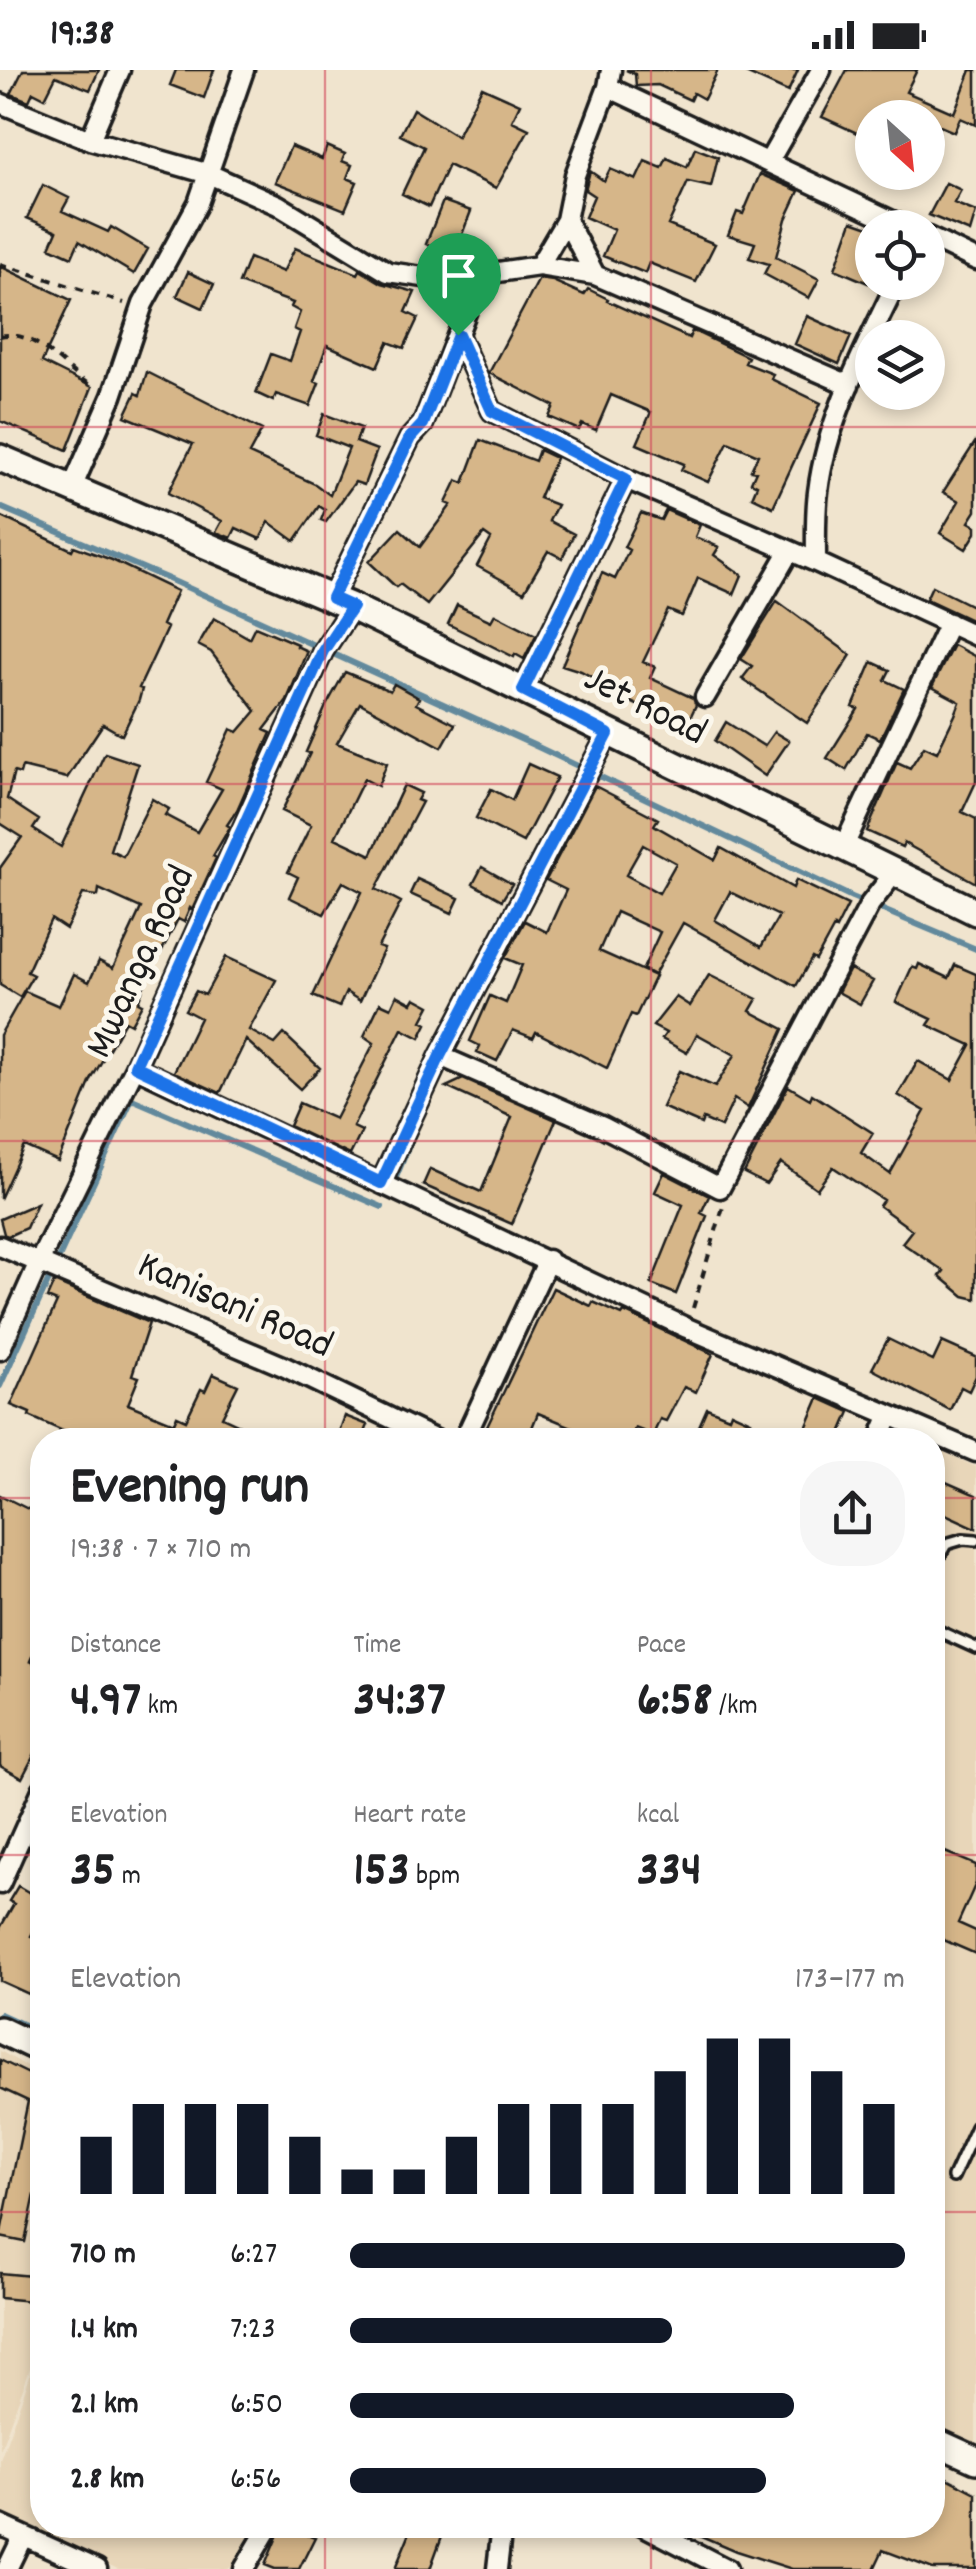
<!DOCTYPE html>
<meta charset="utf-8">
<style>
body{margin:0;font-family:Dekko,sans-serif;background:#f6f6f6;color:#202124;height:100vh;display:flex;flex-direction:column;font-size:38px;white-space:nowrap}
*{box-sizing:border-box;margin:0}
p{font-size:32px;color:#757577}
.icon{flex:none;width:55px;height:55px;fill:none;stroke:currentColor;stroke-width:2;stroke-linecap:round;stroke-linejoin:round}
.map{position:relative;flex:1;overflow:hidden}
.details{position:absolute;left:30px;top:1358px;width:915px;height:1110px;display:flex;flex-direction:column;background:#fff;border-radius:40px;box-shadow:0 5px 15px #0003}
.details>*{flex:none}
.needle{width:65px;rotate:153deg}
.tools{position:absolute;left:855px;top:30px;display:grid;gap:20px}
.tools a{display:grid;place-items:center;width:90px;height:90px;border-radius:50%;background:#fff;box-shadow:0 5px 15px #0003;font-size:50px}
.pin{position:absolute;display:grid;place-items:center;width:85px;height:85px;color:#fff;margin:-102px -42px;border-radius:50% 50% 50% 0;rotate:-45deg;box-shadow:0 0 10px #0007}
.pin .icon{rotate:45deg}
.round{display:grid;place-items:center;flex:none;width:105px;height:105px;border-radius:40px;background:#f6f6f6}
.overview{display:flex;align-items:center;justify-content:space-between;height:170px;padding:0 40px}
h1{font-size:55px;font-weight:800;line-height:75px}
.stats{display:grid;grid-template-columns:repeat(3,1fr);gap:15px;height:170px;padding:10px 40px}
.stats div{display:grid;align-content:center}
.stats b{font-size:50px;font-weight:800}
.stats small{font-size:28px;font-weight:400}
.stats p{font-size:28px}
.chart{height:280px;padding:20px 40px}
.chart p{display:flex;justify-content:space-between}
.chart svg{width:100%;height:180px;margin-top:10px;stroke:#111827;stroke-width:6}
ul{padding:0 40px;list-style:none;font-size:32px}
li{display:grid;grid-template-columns:160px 120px 1fr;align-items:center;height:75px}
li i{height:25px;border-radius:12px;background:#111827}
.status{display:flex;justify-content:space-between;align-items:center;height:70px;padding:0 50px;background:#fff;direction:ltr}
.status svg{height:28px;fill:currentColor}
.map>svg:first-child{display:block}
</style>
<div class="status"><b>19:38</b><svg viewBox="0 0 49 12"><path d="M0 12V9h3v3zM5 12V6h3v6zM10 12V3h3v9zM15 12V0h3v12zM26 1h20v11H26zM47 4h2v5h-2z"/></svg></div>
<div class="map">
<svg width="976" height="2499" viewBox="0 0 976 2499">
<rect width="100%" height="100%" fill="#f0e4ce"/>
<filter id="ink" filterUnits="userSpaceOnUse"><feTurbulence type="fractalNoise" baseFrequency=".01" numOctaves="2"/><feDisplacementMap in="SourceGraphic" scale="20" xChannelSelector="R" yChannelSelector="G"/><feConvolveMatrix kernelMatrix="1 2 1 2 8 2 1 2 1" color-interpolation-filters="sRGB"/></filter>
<g filter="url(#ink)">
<!-- built -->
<path fill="#e8d6b9" d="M933,1377l43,20v976l-43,-19z
M0,1981l42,24v175l-3,16 3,2v68l-42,114z
M42,2272v183h211l-14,35 -11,9h-110l-118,-55v-54z"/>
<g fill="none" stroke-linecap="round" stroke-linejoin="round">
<!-- stream -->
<path stroke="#62899c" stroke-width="6" d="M0,437l173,74 367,167 312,149 124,52
M392,1117l27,-66
M0,1316l132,-287 250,108
M0,1944l42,19"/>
</g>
<!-- building -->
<path fill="#d6b689" stroke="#1c1c1c" stroke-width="2.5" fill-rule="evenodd" d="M23,0h76l-9,20 -34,-14 -11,22 -12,-6 -4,9 -18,-7z
M176,0h38l-10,28 -34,-13z
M626,0h92l-14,29 -11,-6 -3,7 -32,-15 -22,1 -1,-12z
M739,0h59l-10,22z
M847,0h70l-11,22 48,21 17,-43h5v55l-16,-7 -6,14 -26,-11v-3l-26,-9 -4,9h-26v22l-50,-23z
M482,17l38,17 -8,17 17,8 -33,59 -48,-23 -19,42 -27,-13 22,-47 -24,-12 13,-26 44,27z
M291,76l31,13 5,-13 18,8 -3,7 10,4 -5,13 10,4 -12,28 -70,-28z
M695,78l23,9 -7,30 -23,-5 -20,43 47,19 -19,38 -47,-19 -4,10 -42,-17 11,-26 -29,-13 9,-21 -9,-6 5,-19 14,10 6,-12 26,11 9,-19 17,7 5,-10 20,9z
M760,104l39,17 -13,28 -10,38 43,22 -10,19 -45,-24 5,-10 -20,-6 6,-15 -27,-8 9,-23 6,2z
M946,113l15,7 -7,13 22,9 -6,20 -41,-17z
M43,115l26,13 -7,13 46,21 3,-5 37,22 -14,25 -55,-33 -7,16 -22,-10 7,-16 -30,-13z
M443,131l28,10 -19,50 -16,-6 2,-6 -12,-5z
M852,151l20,7v45l-4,10 -33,-14z
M295,178l63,26 2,-4 22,13 33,9 -9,20 12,6 -14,30 -16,-6 -11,25 -50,-22 -13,36 5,2 -9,23 -34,-12 -3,7 -17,-8 15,-39 19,7 10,-29 -6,-3 6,-17 -9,-5 2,-4 -54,-20 10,-25 34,14z
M0,196l71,34 -29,62 50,25 -25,63 -67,-29z
M188,202l26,12 -11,24 -26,-12z
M539,209l14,2 31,14 4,-6 20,10 -1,2 82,37 3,-7 6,2 50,24 -3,6 28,11 -2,5 50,24 -48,104 -21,-10 5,-12 -6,-3 5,-11 -5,-1 7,-15 -30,-13 -20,40 -27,-12 3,-6 -47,-20 14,-32 -40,-17 -15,35 -14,-6 -3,6 -30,-13 5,-11 -65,-33z
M807,246l44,20 -12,28 -44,-20z
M147,302l115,58 -13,24 66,30 15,11 19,-47 -33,-13 8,-21 37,14 -5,14 21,8 -13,35 -9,-3 -29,40 -5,-2 4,-10 -6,-4 -24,35 -26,-19 -9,17 -24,-11 -5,10 -15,-6 6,-11 -54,-28 25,-49 -68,-28 11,-23 4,2z
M480,370l55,21 4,-11 17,8 -17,40 18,7 -8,16 25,13 -12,24 -14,-7 -24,41 -47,-26 14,-27 -7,-5 -57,71 -27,-21 -4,3 -27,-25 31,-33 20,18 31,-42 -5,-2 11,-23 7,3z
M976,371v70l-7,11 7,4v7l-10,16 -26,-16 19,-32 -16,-9z
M666,440l34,15 -5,12 24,10 -5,8 28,20 -8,19 -36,-16 -16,38 -14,-6 -25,52 12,5 -5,11 43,20 3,7 -11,23 -69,-33 2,-3 -37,-21 -19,-6 40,-92 13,6 14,-29 -5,-3 17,-34 20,7z
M0,446l72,34 2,-4 38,14 65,31 -15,34 5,3 -28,60 3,1 -3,11 -17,35 -19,-11 -36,54 -45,-11 -2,7 -6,-2 -7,27 32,21 -6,9 28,18 44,-94 33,11 -28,86 13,6 29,-57 17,10 -4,6 32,17 25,-43 -16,-7 25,-53 7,3 18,-21 -45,-59 -13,-7 16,-27 35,20 6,-12 42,18 -1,2 11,5 -20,49 -23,30 7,3 -34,77 -10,15 3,2 -17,29 3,2 -24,52 -2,-2 -6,14 -6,-3 -35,69 -5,14 4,2 -11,20 -6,-3 -34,59 -33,81 -34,-15 -24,53v-164l25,-44 34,15 15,-32 15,8 10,-21 14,7 28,-60 -42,-19 -1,7 -15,-2 -17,35 -15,-10 -24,53 6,3 -13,22 -20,-12v-117l22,-31 -22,-14z
M932,516l44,22 -3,13 -47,-22z
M777,531l74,54 -44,68 -65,-44 10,-13 -11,-7z
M457,535l34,16 4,-7 41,21 -12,24 -9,-5 -1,3 -66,-33z
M953,575l23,12v125l-14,30 14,7v64l-72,-40 -2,4 -35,-16 30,-69 13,6 14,-22 13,6 18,-37 5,-13 -28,-15z
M872,592l18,8 -5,10 19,9 -24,50 -13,-6 -21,37 -19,-12 31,-49 -5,-2z
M345,602l45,19 4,-7 25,14 -3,6 39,20 -13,23 -82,-44 -23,40 50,20 -9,23 -14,-7 -29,59 36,17 33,-70 17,8 -4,7 5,2 -46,87 25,13 -23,45 6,2 -24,52 -14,-9 -7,15 -26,-11 49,-104 -19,-10 -19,32 -35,-17 9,-20 -10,-5 23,-47 -29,-14 28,-58 -4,-1 20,-46z
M726,652l38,24 10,-14 15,9 -24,35 -50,-35z
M528,694l29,13 -34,65 -47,-24 15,-29 21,11z
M595,716l63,33 -4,6 61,35 6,-12 72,40 3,-8 52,25 -12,24 -2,-2 -18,33 -4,-2 -16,28 -113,-63 -29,52 -11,-6 17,-37 -44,-20 -17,39 56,25 -19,40 -5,-2 -24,54 -71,-36 -3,6 -20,-8 -16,31 -20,-9 3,-6 -10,-5 20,-45 16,7 16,-38 -17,-7 20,-37 22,11 19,-42 -20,-10zM643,775l33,18 -17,30 -33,-18zM730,822l49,24 -18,31 -46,-27z
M482,797l30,17 -10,16 -29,-16z
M417,809l42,19 -7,15 -42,-19z
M226,887l50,23 -27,50 26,14 9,-10 36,34 -20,21 -54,-49 -26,53 -46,-21 26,-54 -15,-8 11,-19 9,4z
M919,894l30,14 6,-13 21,9v325l-12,-3 -24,-20 4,-5 -42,-28 10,-13 -33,-24 4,-6 -50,-33 -16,22 -36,-26 -15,21 -22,-11 44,-87 22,13 2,-5 61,39 -12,20 29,21 35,-63 -27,-16 20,-34 34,19 19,-35 -43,-20 4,-6 -36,-17 16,-35 5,2z
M850,899l23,12 -13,23 -22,-12z
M709,905l48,24 -7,12 34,18 -36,79 -14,-9 -13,28 -18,-8 -2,5 -39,-17 17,-36 36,16 20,-32 -38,-21 -10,19 -25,-14 4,-6 -13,-7 23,-29 14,9z
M397,925l15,8 3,-5 15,8 -8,15 5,3 -7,14 -18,-9 -49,98 9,4 -12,24 -61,-29 10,-23 36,16 39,-76 -10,-7 16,-33 11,5z
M463,1009l93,41 -44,104 -89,-39 7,-16 51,23 31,-75 -66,-30z
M664,1103l45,23 -8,17 6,3 -31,78 -25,-10 32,-79 -28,-13z
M37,1133l-11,25 -18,8 -4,-2 -4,-15z
M54,1212l95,41 -17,52 7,2 -11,27 46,19 3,-7 9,4 15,-31 4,2 8,-17 25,11 -16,32 50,23h-189l-54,-24 1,-3 -19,-8 46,-103 -10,-4z
M553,1218l38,18 2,-4 29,13 2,-3 89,42 -17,38 -12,-5 -18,34 -6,-2 -7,16 -18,-7 -5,12h-43l2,-6 -51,-21 -11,27 -23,-10 -3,8 -16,-7z
M888,1269l45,22 9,-19 34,15v19l-7,15 -8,-4 -11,23 -78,-41z
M819,1328l31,14 -12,28h-37z
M707,1338l22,9 2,-5 20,9 -9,19h-49z
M345,1346l23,9 -6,15h-26z
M932,1406l44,19v33l-44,-20z
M0,1425l42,21v118l-12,27 12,5v74l-20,38 -22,-12z
M945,1782l31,13v18l-18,40 18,8v23l-44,-19v-55z
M18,1816l24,14v16l-11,20 11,5v59l-42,-19v-53l14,-24 -5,-3z
M0,1990l33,16 2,-8 7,1v92l-17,81 -25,-5 28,-136 -28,-13z
M0,2203l42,4v25l-42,-4z
M932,2400l44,23v76h-43l-50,-19 -9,19h-82l-56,-18 -58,-25 93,-1 25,8 4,-8h132z
M282,2455l33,12 -16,32h-24l-10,-4z
M413,2455h33l-16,44h-35z"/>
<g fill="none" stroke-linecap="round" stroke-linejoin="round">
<defs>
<path id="lane" d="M932,1499l14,-25 17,-5 13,1
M932,1558l44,20
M953,2107l23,-50"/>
<path id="street" d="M608,17l299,141
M0,33l90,37 119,34 69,31 110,67 56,8 95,-14 56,9 254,110
M90,70l30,-70
M769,91l52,-91
M928,167l48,23
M539,196l27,-46
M595,205l-29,-55 9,-45 33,-88 3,-17
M458,265l34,76 134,68 190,83 160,74
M72,418l40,-92 31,-92 55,-101 46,-133
M816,492c0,-23 -1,-47 2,-70 9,-74 47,-143 79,-210
M332,528l78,-160 13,-14 58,-150
M523,620l103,-211
M705,627l84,-145
M843,778l106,-225
M440,986l163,71 117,61 150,-284 25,-32
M135,997l552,261 289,124
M381,1113l59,-127 168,-322
M0,1176l283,120 153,74
M0,1280l39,-88 96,-195 188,-416 29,-44
M464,1370l84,-180
M879,1370l10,-23
M0,1814l42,-94
M0,2455l97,44
M642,2455l85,44
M7,2499l16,-33
M244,2499l26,-44
M497,2499l5,-44"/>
<path id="secondary" d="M0,388l352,149 624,305
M0,1960l42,20
M932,2370l44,20"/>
</defs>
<!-- lane casing -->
<use href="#lane" stroke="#1c1c1c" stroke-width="16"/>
<!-- street casing -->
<use href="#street" stroke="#1c1c1c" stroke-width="25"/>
<!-- secondary casing -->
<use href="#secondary" stroke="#1c1c1c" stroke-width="32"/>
<!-- path -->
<path stroke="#1c1c1c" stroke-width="4" stroke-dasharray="8 8" stroke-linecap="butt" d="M0,194l124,39
M0,266c37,-8 65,36 95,52
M693,1238l30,-101"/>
<!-- lane -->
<use href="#lane" stroke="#fbf7ec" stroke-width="9"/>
<!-- street -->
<use href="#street" stroke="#fbf7ec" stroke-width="18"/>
<!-- secondary -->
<use href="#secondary" stroke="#fbf7ec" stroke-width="25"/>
</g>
</g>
<g fill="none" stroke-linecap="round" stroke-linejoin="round" filter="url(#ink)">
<defs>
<path id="route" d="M458,265l34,76 134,68 -103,211 85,44 -168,322 -59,127 -246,-117 188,-415 29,-44 -20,-9 78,-160 13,-14z"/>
</defs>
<!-- route casing -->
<use href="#route" stroke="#fff" stroke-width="20"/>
<!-- route -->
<use href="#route" stroke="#1a73e8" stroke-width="12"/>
</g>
<!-- grid -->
<path fill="none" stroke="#d1495b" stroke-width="2.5" stroke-opacity="0.55" d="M325,0v1370M651,0v1370M0,357h976M0,714h976M0,1071h976M0,1428h42M932,1428h44M0,1785h42M932,1785h44M0,2142h42M932,2142h44M325,2455v44M651,2455v44"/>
<g text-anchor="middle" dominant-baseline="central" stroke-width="10" stroke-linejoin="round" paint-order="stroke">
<!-- street labels -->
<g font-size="40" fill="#1c1c1c" stroke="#fbf7ec">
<text transform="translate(644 638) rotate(27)">Jet Road</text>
<text transform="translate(143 893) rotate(-65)">Mwanga Road</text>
<text transform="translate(234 1238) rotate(24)">Kanisani Road</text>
</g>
</g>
</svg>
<div class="tools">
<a><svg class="needle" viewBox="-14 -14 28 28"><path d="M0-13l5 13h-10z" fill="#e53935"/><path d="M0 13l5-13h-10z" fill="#757577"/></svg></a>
<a><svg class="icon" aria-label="locate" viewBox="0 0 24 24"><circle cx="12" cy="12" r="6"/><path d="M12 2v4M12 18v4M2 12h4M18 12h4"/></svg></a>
<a><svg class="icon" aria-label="layers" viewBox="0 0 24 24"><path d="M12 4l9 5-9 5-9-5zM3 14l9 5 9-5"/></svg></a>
</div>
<div class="pin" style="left:458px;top:265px;background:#1e9e55"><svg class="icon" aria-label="arrive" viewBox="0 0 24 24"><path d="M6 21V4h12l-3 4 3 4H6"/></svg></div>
<section class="details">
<div class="overview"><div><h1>Evening run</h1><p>19:38 · 7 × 710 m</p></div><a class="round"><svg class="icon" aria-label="share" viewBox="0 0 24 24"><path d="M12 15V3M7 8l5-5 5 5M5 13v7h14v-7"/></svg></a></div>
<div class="stats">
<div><p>Distance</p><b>4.97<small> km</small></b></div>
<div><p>Time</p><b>34:37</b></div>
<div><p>Pace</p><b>6:58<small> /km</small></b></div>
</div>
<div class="stats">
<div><p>Elevation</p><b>35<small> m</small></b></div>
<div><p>Heart rate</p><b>153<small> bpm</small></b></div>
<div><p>kcal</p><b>334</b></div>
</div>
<div class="chart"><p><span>Elevation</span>173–177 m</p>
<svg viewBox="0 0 160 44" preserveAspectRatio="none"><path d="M5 44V30M15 44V22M25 44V22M35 44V22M45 44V30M55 44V38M65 44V38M75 44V30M85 44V22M95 44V22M105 44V22M115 44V14M125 44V6M135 44V6M145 44V14M155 44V22"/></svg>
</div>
<ul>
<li><b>710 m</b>6:27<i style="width:100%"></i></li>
<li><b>1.4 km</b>7:23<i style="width:58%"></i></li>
<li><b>2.1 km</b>6:50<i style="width:80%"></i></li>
<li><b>2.8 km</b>6:56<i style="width:75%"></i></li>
</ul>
</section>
</div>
